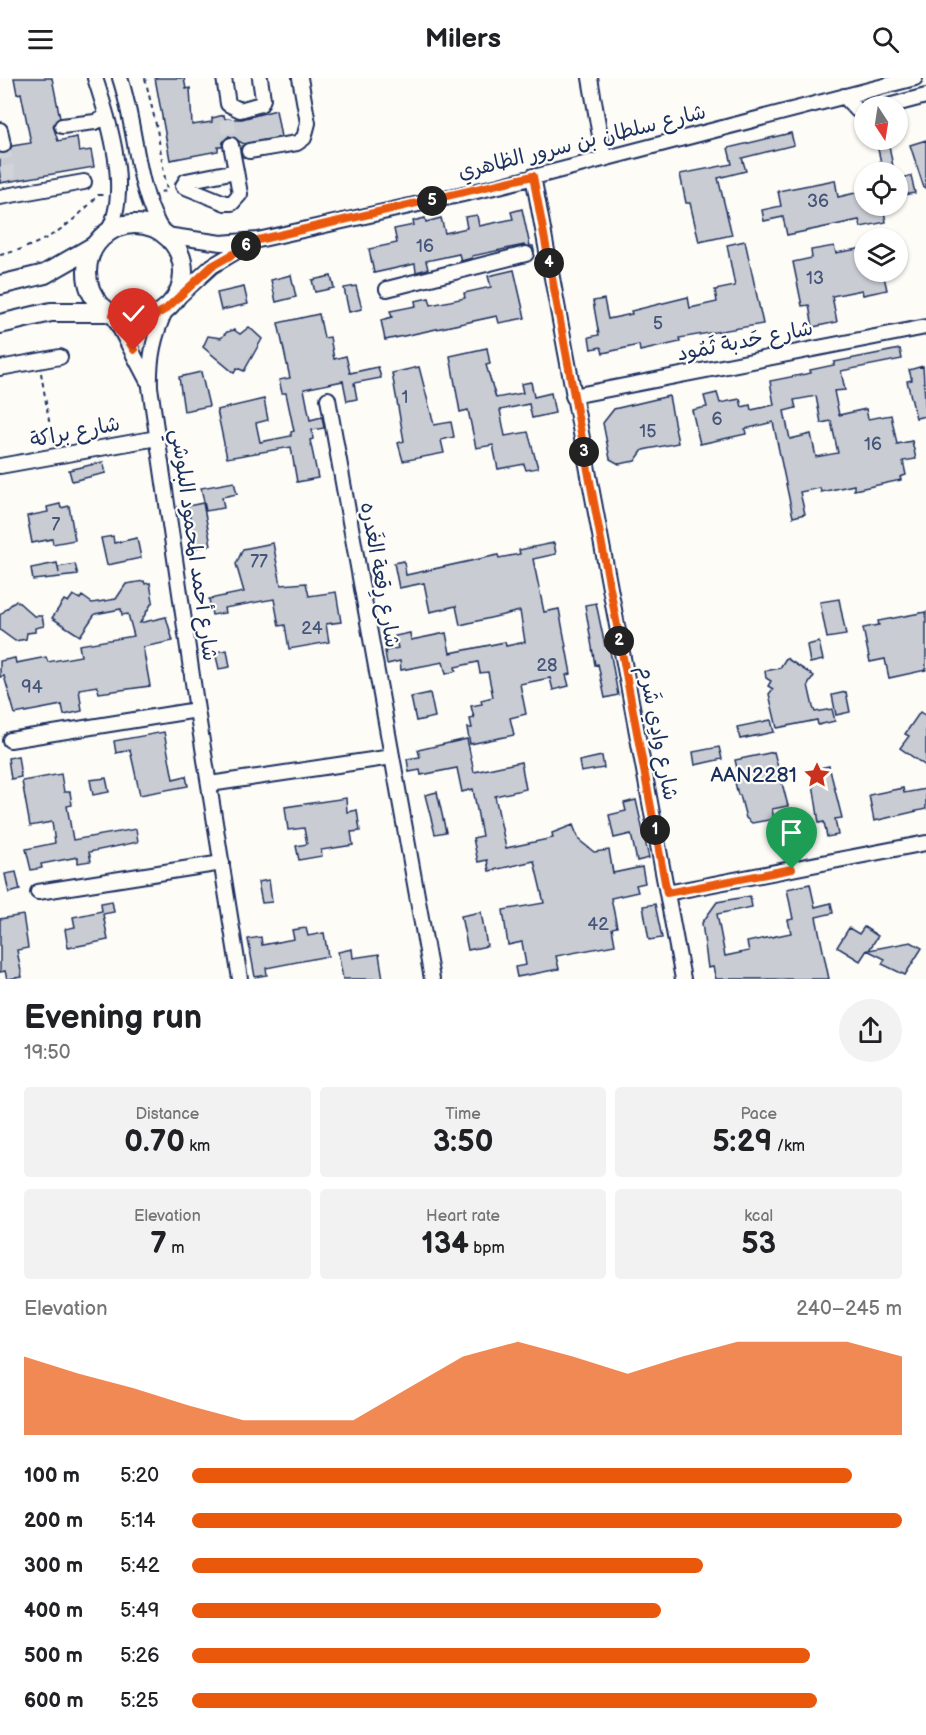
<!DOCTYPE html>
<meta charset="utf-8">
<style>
body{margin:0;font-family:"Balsamiq Sans","Playpen Sans Arabic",sans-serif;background:#f2f2f2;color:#202124;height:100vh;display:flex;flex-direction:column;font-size:22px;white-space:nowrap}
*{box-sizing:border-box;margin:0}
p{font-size:20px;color:#757577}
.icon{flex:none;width:33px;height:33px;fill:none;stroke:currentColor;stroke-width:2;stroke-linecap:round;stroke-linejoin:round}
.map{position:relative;height:901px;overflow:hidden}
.sheet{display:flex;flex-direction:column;background:#fff;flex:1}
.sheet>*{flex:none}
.needle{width:39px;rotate:168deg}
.controls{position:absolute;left:854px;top:18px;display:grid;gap:12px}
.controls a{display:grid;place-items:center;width:54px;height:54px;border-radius:50%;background:#fff;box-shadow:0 2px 4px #0004;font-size:30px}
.pin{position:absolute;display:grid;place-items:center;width:51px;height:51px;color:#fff;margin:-62px -26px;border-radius:50% 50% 50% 0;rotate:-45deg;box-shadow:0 0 6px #0007}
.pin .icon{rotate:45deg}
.km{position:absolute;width:30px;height:30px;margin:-15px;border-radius:50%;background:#222;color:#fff;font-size:16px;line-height:30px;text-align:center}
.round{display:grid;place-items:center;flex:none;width:63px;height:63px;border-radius:32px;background:#f2f2f2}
.headline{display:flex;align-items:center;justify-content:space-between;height:102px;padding:0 24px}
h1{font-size:33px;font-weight:700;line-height:45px}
.figures{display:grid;grid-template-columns:repeat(3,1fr);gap:9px;height:102px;padding:6px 24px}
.figures div{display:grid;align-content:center;border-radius:6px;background:#f2f2f2;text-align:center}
.figures b{font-size:30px;font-weight:700}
.figures small{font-size:16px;font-weight:400}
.figures p{font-size:16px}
.chart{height:168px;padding:12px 24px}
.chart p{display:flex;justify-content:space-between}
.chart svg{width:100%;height:108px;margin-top:6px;fill:#ea580c;opacity:.7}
ul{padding:0 24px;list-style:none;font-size:20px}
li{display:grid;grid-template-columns:96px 72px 1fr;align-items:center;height:45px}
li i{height:15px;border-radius:8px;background:#ea580c}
header{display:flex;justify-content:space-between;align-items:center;height:78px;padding:0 24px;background:#fff;font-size:27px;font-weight:700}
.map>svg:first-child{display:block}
</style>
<header><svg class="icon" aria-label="menu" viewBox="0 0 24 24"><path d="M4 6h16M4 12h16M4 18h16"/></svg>Milers<svg class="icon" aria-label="search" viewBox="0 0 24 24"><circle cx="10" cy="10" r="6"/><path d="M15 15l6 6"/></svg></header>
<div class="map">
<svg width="926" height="901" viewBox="0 0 926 901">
<rect width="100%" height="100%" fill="#fdfcf7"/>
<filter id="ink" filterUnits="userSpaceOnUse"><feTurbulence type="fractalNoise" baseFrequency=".0167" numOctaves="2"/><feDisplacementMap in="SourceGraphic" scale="12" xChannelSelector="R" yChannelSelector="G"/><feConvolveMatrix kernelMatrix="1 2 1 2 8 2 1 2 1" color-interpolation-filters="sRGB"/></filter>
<g filter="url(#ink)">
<!-- building -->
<path fill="#c9ccd3" stroke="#1b2f5e" stroke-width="1.5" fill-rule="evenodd" d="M14,0h38l8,40 -7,8 5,15 19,-4 2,15 12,-2 3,17 -94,16v-30l8,-1 4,-6 19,-3 -10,-50 -4,1z
M155,0h29l2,11 4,-1 2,37 20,-3v-4l12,-3 1,4h17l34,-9 5,27 -37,7 -15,-8 -6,6 -1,5h-4v4l-48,9z
M791,55l3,12 -52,13 4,13 -28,7 14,57 -33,7 -9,-39h-4l-6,-29 52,-10 -4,-16z
M876,62h12l6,32h-11z
M926,62v47l-2,1 -14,-43z
M911,98l4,17 -18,3v-17z
M835,102l3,17 26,-6v15h9l2,7 9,-2 2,11 -25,5 -2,-7 -72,15 -4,-18 -19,4 -2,-11 19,-4 -3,-15z
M522,131l8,37h3l1,5 -10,-6 -52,11v2l-11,3 -2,-7 -33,7 2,8 -12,3 -1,-8 -41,9 -5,-24 28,-6 -3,-14 20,-4 -1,-4 12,-3 1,4 15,-4 4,15 22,-5 -2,-11 12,-2 2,11 34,-7 -2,-7z
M745,163l18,83 -84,14 1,4 -40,9 -1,-6 -36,8 -2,-6 -10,2 -2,-12 10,-2 -6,-34 11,-2 4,20 24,-5 -1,-3 57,-14 2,11 27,-6 -2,-12 20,-4 -8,-41z
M834,168l2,7 28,-5v24h19l4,18 -24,5 -1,-5 -30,6 5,26 -24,5 -4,-22 -7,1 -9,-44 19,-4 -1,-8z
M514,192l11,48 -26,5 -2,-7 -112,24 -4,-20 11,-3 -2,-6 26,-5 -1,-5 14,-3 2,7 34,-7 -1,-5 27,-6 -3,-11z
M291,197l5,22 -20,5 -5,-22z
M331,198l3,12 -19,4 -3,-12z
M356,208l6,23 -13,3 -5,-24z
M244,209l4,17 -27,6 -4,-17z
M319,236l5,24 6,-1 4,22 12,-3 4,17 28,-6 3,11 -27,5 3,16 -10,2 -4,-20 -39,8 6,31 12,-3 2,11 -12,2 1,9 -3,1 8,38 -21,4 -6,-35 -64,11 -10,-48 47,-11 4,21 -12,3 4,19 31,-6v-4l3,-1 -8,-38h-4l-3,-13 11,-2 -12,-55z
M249,249l13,12 -18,32 -7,-3 -3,5 -31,-26 5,-11 13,2 6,-6 7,-2 6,4z
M487,270l3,16 -4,1 10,33 27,-5 -2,-9 10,-2 3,15 17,-4 4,20 -23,5 -3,-14 -29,6 5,26 23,-4 10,36 -12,2 -2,-6 -26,5 -5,-24 -17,3 -8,-38 -8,2 -10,-56z
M900,271l2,10 -61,12 4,19 -11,1 5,24 27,-6 2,10 23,-4 6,29 15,-3 4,18 -13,2 3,14 -6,2 1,3 -47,10v-5l-33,7 -1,-4 -20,4 5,22 -12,3 -20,-95 -28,7 1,5 -46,10 -8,-34 15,-3 -3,-11 13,-3 3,10 20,-4 2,8 8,-2 1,5 23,-5 -4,-24 41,-8 -1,-3 24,-5v-3zM816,318l5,27 10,-2 7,32 -22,4 -5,-23 -21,5 -6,-28 12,-3 -2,-8z
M923,288l3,50 -10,2 -9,-37 5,-1 -3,-10z
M419,289l15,58 17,-3 3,15 -13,3 3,13 -41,8 -5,-18 6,-2 -12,-68z
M201,294l8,34 -25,5 -5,-34z
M669,318l9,47 -35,7 -8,11 -16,3 -9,-5 -7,-36 11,-14z
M103,384l3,11 -34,8 -3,-11z
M234,404l3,12 -15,3 2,11 -18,3 -5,-23z
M203,425l8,42 -15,3 -8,-42z
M60,426l1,4 8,-2 6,34 -22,4 -1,-5 -20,4 -5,-27 21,-4 -1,-5z
M113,458l1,7 23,-5 4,20 -34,7 -6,-27z
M273,465l8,42 25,-2 3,13 27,-4 5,30 -15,2 3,18 -40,7 -4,-24 -6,1 -5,-27 -50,9 1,5 -13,2 -3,-16 35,-7 -8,-28 7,-15z
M554,465l2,11 -23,5 11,53 15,-3 12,65 -5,1 3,11 -16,4 -3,-12 -30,6 6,30 -16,4 4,17 -44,9 -3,-16h5l-2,-9 4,-1 -3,-12 11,-2 -1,-4 12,-3 -5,-25 -8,1 -2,-11 -23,5 1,4 -10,3 -3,-12 -42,8 -1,-9 -13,3 -2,-13 13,-3 -3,-12 15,-3 1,7 35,-7 4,20 55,-11 1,4 19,-4 -5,-31 -60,14 -4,-19 -26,6 -6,-29 -25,5 -5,-25 10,-2 2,14 92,-20 1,3 21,-4 -1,-4z
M57,485l2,10 -1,-6 17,-3 3,11 -45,5 -2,-12z
M144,503l1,3 5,-1 3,18 -13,22 26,-6 7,24 -30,6 7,39 -51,7 -2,-7 -18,3 3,22 -18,4 -2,-10 -47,9 -11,-38 -4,1v-16l15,-3 1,5 30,-6 2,5 33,-6 -2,-11 55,-9 -6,-22 -6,1 -1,-6 -26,5 -15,22 -28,-18 12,-18 4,2 5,-7 7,4 2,-3 10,7 24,-4 10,-15z
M839,521l7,36 -19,3 -7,-36z
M16,522l18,16h8l2,10 -9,2v4l-8,1 -1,6 -11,2 -15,-11v-15z
M596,525l9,43 4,-1 9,50 -13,3 -7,-34 -3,1 -10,-60z
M926,534v58l-37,8 -4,-19 -15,3 -7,-34 16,-3 -1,-4z
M819,564l4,18 -13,3 -3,-18z
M227,572l3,17 -11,2 -4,-17z
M786,580l28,18 -6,9 5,22 2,5 17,-3 3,12 -17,4 -1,-5 -40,8 -8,-34 4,-5 -5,-3 3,-5 -5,-3 -1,-7 15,-3z
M846,614l4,20 -14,3 -4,-20z
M430,615l5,24 -19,4 -5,-24z
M920,634l6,4v50l-26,-18 9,-12 -4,-2z
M771,642l3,12 -34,7 -3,-12z
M164,654l9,47 13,-3 2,10 -48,9 -10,-45 -14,3 -2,-12z
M467,661l7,33 47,-10 5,27 -31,7 11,52 47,-10 -1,-5 21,-8 6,15 15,12 15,-2 4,23 29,-6 3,16 -9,2 2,7 -27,6 6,29 -5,1 3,17 -59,11 3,13 -42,8 -2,-10 11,-2 -4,-23 -14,3 -5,-35 41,-7 -10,-42 -45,10 -2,-11 -9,2 -5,-24 9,-2 -9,-47 -11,3 -5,-24 -36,7 -1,-5 -11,2 -2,-13 13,-2 -2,-7z
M719,669l3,12 -27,6 -2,-13z
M774,674l14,54 -16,3 2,10 -22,4 -6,-5 -6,-23h-2l-4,-17 5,-1 -4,-17z
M18,678l3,21 -10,2 -3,-21z
M602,678l2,12 -23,4 -2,-11z
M829,688l13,52 -7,1 3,16 -11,2 -3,-15 -5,1 -8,-53z
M61,696l3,18h6l2,13 -5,1 6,34 63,-11 2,13 -49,10 2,9 -13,2v-6l-37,7 1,4 -11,2 -5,-21 29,-6 -3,-21 -22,4 -8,-45z
M106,700l3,14 -16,3 -3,-15z
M903,710l1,5 22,-4v20l-52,12 -5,-26z
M437,714l9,40 -11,2 -10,-39z
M346,720l1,14 10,-2 3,21 -9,1 2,13 -32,5 1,6 -23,4 -3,-14 11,-2 -3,-16 -16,2 -3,-23z
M636,722l13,58 -12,3 -6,-27 -17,4 -5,-23 17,-4 -2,-8z
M16,794l4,18 -11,3 -4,-19z
M269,802l3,22 -10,1 -4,-21z
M810,806l5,23 16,-4 2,10 -17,4 13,62h-113l-3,-12 -5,1 -6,-45 15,-21 33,-6 2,11 -35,7 8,42 24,-5 -2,-9 44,-9 -3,-13 5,-1 -6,-30z
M112,823l2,11 -11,2 5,26 -40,8 -3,-19 10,-2 -2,-10 29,-6 -1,-8z
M655,826l7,34 -13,2 -6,-34z
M481,834l6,34 -19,4 -7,-34z
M23,837l5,33 -11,2 5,27 -15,2 -2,-8 -5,1v-53z
M864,849l14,9 -9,14 42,-8 11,6 -17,27 -23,-11 3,-5 -18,-9 -7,11 -23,-14 12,-19 10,6z
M306,850l2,8 16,-3 4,23 -62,12 1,7 -12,2 -7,-38 13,-2 1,8 32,-6 -2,-9z
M352,871l1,9 26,-4 4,25h-40l-5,-27z"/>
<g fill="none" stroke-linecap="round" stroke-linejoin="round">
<!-- minor-tunnel -->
<path stroke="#d0d3d8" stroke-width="14" stroke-dasharray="14 7" stroke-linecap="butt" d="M227,41l4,26
M3,67l6,36"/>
<defs>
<path id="minor" d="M95,0c14,42 37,116 12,155
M120,0c17,50 15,109 43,155
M224,0l4,26 12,6 21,-6 2,-5 -3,-21
M590,0l14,81
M844,18l13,14 7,2
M888,28l38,-10
M62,48l33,-4 12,-5
M0,52l3,15
M231,67l5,26
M249,73l48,-8 7,-5 4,-15 -8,-45
M236,93l4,23 -8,9h-7l-42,-17 3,-5z
M533,98l150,803
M0,119l84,-15
M166,157l55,8 37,-3 241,-54 416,-108
M387,211l139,-35
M173,224l39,-36 37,-22
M166,231c-12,26 -17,49 -16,78l47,323 43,269
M113,237l34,65
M0,290l60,-11
M573,318l353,-69
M328,321l104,580
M0,388l157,-28
M10,662l187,-30
M210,706l182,-27
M38,814l184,-29
M667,815l259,-50"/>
<path id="major" d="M87 194a48 48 0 1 1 96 0a48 48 0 1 1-96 0Z
M0,207l45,-11 49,-28
M0,246l51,-12h57"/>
</defs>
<!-- minor casing -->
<use href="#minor" stroke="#1b2f5e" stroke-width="18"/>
<!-- major casing -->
<use href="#major" stroke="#1b2f5e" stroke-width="22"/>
<!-- path -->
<path stroke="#1b2f5e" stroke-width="2" stroke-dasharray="4.5 4.5" stroke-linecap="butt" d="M145,0l12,51 10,62 -8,1
M0,177c41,-9 70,-28 98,-60h8
M41,295l12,71"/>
<!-- minor -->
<use href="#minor" stroke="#fdfcf7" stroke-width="14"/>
<!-- major -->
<use href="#major" stroke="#fdfcf7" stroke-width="18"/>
</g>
</g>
<g fill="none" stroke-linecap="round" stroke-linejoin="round" filter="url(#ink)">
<defs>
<path id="route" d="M134,272l-21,-35 13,5 28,-4 12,-7 46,-43 46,-26 275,-64 134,717 125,-24"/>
</defs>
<!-- route casing -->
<use href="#route" stroke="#fff" stroke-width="12"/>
<!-- route -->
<use href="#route" stroke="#ea580c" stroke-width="8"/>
</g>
<!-- icons -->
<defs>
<symbol id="sight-bare" viewBox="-9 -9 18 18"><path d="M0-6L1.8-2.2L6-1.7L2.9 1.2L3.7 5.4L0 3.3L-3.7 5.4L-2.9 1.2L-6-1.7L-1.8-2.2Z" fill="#c8321e" stroke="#fdfcf7" stroke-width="2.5" paint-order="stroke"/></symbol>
</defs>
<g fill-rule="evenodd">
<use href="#sight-bare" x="798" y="678" width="38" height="38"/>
</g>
<g text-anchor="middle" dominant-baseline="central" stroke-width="4.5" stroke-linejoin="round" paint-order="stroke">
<!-- number labels -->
<g font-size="18" fill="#46567b">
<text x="818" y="123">36</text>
<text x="425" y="168">16</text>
<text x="815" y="200">13</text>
<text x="658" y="245">5</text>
<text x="405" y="319">1</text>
<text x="717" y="341">6</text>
<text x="648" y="353">15</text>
<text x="873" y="366">16</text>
<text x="56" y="446">7</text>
<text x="259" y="483">77</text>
<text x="312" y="550">24</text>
<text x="547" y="587">28</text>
<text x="32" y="609">94</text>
<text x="598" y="846">42</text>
</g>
<!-- street labels -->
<g font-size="21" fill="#1b2f5e" stroke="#fdfcf7">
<text transform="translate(582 64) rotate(-14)">شارع سلطان بن سرور الظاهري</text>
<text transform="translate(745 263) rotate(-11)">شارع حَدبة ثَمُود</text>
<text transform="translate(75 354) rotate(-11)">شارع براكة</text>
<text transform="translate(194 467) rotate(82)">شارع أحمد المحمود البلوشي</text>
<text transform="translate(380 497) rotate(80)">شارع رِقعة الغَدره</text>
<text transform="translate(658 655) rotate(79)">شارع وادِي شَرم</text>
</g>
<!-- poi labels -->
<g font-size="21" fill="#1b2f5e" stroke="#fdfcf7" text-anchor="end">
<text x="797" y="697">AAN2281</text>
</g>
</g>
</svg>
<div class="controls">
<a><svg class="needle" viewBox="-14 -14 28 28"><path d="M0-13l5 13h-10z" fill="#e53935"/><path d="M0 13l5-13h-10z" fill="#757577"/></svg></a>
<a><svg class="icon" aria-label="locate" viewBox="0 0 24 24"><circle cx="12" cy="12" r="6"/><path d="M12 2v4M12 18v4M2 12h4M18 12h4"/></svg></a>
<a><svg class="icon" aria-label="layers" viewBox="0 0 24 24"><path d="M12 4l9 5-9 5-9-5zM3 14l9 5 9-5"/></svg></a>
</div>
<div class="pin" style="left:792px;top:791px;background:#1e9e55"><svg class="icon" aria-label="arrive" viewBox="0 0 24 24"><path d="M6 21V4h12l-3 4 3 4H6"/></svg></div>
<div class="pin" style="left:134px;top:272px;background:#d93025"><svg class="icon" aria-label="check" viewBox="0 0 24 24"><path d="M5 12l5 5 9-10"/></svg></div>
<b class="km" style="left:655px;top:752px">1</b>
<b class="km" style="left:619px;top:563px">2</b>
<b class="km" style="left:584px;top:374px">3</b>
<b class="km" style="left:549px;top:185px">4</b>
<b class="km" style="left:432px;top:123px">5</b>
<b class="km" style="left:246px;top:168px">6</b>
</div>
<section class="sheet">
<div class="headline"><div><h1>Evening run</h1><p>19:50</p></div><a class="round"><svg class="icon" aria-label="share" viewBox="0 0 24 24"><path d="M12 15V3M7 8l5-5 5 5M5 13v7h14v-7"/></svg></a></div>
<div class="figures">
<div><p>Distance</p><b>0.70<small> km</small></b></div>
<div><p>Time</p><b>3:50</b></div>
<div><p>Pace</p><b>5:29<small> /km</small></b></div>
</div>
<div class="figures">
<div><p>Elevation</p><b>7<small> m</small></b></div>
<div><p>Heart rate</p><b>134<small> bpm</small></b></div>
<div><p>kcal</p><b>53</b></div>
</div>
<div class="chart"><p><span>Elevation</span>240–245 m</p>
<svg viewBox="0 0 160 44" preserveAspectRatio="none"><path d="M0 44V12L10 19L20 25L30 32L40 38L50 38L60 38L70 25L80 12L90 6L100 12L110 19L120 12L130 6L140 6L150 6L160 12V44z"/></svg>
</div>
<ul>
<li><b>100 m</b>5:20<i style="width:93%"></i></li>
<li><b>200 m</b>5:14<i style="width:100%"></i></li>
<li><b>300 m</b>5:42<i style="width:72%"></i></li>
<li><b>400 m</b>5:49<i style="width:66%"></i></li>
<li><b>500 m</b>5:26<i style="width:87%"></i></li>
<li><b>600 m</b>5:25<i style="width:88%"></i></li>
</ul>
</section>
